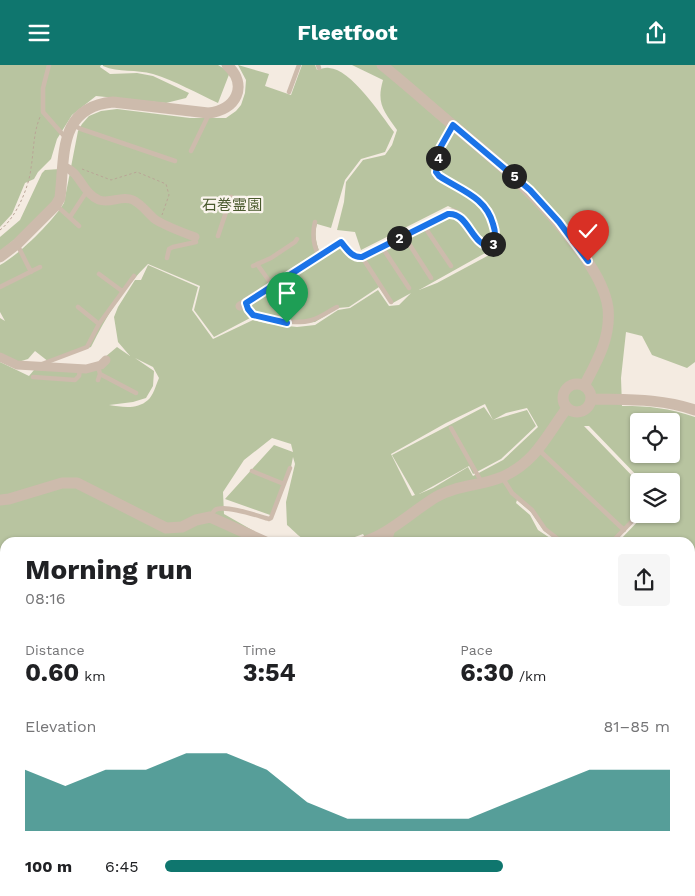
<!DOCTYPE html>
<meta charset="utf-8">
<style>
body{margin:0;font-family:"Work Sans","Noto Sans JP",sans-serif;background:#f6f6f6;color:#202124;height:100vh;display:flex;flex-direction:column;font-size:19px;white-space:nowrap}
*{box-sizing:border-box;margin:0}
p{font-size:16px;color:#757577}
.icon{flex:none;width:28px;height:28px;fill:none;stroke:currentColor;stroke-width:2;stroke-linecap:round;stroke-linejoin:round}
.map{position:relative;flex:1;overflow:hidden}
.details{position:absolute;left:0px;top:472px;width:695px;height:359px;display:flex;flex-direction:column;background:#fff;border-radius:15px 15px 0 0;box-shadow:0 1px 4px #0004}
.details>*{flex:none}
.controls{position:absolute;left:630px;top:348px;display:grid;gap:10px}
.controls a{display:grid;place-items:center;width:50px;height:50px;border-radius:5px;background:#fff;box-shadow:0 1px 4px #0004;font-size:25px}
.pin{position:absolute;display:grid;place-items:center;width:42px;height:42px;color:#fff;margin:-51px -21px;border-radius:50% 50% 50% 0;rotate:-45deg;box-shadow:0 0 5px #0007}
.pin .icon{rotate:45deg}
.km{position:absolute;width:25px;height:25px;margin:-12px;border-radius:50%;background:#222;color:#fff;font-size:14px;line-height:25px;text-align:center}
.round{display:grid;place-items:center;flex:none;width:52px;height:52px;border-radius:5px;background:#f6f6f6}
.summary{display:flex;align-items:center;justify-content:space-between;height:85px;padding:0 25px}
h1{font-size:28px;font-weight:700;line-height:38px}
.stats{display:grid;grid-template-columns:repeat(3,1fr);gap:8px;height:85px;padding:5px 25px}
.stats div{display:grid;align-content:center}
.stats b{font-size:25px;font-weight:700}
.stats small{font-size:14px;font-weight:400}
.stats p{font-size:14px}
.chart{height:140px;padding:10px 25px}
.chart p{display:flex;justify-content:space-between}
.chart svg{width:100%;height:90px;margin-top:5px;fill:#0f766e;opacity:.7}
ul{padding:0 25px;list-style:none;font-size:16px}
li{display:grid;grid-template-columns:80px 60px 1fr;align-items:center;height:38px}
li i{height:12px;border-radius:6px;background:#0f766e}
header{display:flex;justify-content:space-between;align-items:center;height:65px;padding:0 25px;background:#0f766e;color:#fff;font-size:22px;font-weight:700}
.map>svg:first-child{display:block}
</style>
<header><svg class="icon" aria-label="menu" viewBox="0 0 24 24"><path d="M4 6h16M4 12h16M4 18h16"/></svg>Fleetfoot<svg class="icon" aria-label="share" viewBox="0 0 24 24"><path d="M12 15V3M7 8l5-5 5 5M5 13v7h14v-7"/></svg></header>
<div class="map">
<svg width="695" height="831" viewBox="0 0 695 831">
<rect width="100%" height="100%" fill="#f4ebe1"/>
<!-- green -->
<path fill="#b8c4a0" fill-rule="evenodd" d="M0,0h101l-1,2 10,7 27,-1 16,3 36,17 -3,5 -20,5 -70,-7 -24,19 -15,24 -6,20 -13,13 -4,7 -9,4 -13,31 -12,13z
M103,0h115l12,7 -12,31c-21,-10 -43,-22 -65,-29 -17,-5 -34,-1 -50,-8z
M238,0l31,9 -4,12 26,9 11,-30h13l2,5c4,-1 9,-3 12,-2 22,1 52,47 65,64l-9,20 -24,7 -16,21 -14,48 -14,-4c-3,10 -1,19 3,29l22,-15 12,14 6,3 98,-44 -10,-5 -87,44 -6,-18 -18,-2 7,-28 2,-20 17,-22 22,-5 7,-10 5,-15c-13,-19 -21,-26 -14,-50l-31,-15h343v297l-8,6 -35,-13 -10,-19 -16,-4 -5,46 1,28c28,0 46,2 73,11v188l-5,11v-73l-72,-1 27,-28h26v-33h-29l-53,-55h-5l55,57v31h2l-27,28h-53l-17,-11 -13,-19 -14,-12 -1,3 14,12 8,15 18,12 -188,1 -5,-9c-12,5 -42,13 -54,8 -7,-2 -16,-12 -22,-17l-1,-23 9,-38 -2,-7 -2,10 -18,49 -48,-17 49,-54 19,7 -2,-8 -19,-6 -28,22 -21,32 1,22 49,28 -268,1v275h-5v-456l29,14 5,-6 60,1 11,-14 12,-10 13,9 -12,-14 -4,-25 4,-10 17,-27h6l7,-15 50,22 -6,23 21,29 40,-19 16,4 28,3 18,-2 23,-15 12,-2 28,-18 11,16 10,-1 12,-12 -20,11 -12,-17 -30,20 -11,1 -23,14 -19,2h-17l-27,-7 -38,20 -20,-27 6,-24 -52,-22c-24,23 -42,53 -57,83l-42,15 -14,-11 -7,8 -10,3 -18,-8v-36l5,3 -5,-9v-47c19,-10 53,-44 64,-62l14,-72 4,-7 7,-8 12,-5 16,-2 73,9h36l10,-7 5,-6 4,-12 1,-13zM478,169l6,4 7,16 -54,29 -18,7 68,-38 -9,-14zM135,293l18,9 6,11c-3,7 -6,18 -11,22 -11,10 -26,7 -39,5l24,-3 13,-4 7,-12 1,-15zM485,339l8,16 -9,-13 -92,48 23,40 -3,1 -21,-42 55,-31zM527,343l11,19 -35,33 -30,16 -5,-9 -35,21 -14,6 50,-28 4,8 28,-15 35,-33 -9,-16 -34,10 13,-7zM639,356h32v33h-32z
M60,104c-2,10 -1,25 -8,34 -10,17 -37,35 -52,49v-15l20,-17 22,-47 3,-3z
M695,608v223h-175l-4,-5h174v-215z
M0,769l5,10v47h3l-2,5h-6z
M30,826h53l-1,5h-54z
M275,826h179l-4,5h-179z"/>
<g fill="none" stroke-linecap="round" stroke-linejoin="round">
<!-- path -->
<path stroke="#b9a596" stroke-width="1" stroke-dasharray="2.5 2.5" stroke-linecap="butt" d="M82,104l29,11 26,-8 29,12 3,11 -7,20
M0,165c16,-12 29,-43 31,-62 3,-18 2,-34 9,-51"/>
<!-- service -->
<path stroke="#cdbbac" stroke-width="4.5" d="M49,0l-6,23v24l22,25
M318,0l1,3
M289,27l10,-27
M73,60l8,4 94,32
M191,86l18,-37
M56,140l23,21
M70,152l17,-26
M315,157c-3,12 -2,23 4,34
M424,161l27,40
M218,171l13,-39
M404,171l27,42
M17,179l14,28
M382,182l27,41
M362,192l29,45
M167,193l2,-9 4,-2 23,-5
M257,199l15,21
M253,201l18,-8 24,-16 2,-3
M99,209l23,17
M0,222l40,-20
M246,238c1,3 2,8 5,10 10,9 49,11 61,7 9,-3 17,-9 25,-13
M78,242l21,17
M42,299l45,-17 12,-23 35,-48
M98,301l2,8 -2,6
M100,309l36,19
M33,312l42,3 4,-4 1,-7
M451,363l30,53
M539,385l85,80
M252,406l32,13
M502,412l10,16 20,17 13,19 18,14
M211,451c1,-3 2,-4 4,-6 10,-6 43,6 54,9l2,-1 19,-50
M611,478l28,-29
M690,565l5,-12
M690,607l5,-5
M241,826l3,5"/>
<!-- minor -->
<path stroke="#cdbbac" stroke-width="9" d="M64,102c16,4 18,26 35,33 11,4 23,-5 34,0 10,5 15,14 23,20 10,6 28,13 39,17
M240,241l101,-64c6,7 11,16 21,15l86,-43 5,-1 5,2c10,10 18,31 33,32 5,-8 5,-14 2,-23 -5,-21 -23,-31 -41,-40 -6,-3 -12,-6 -16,-12l4,-24 13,-23
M0,292l17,8 69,4 15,-4 5,-5
M387,478l4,-15
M0,719l5,1
M116,826l10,5
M273,826l1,5
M106,831l3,-5
M423,831l1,-5"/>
<!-- tertiary -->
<path stroke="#cdbbac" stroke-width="11" d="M382,0c25,20 48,41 72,61 46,38 89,74 124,122 13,17 27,38 30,60 3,30 -11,53 -24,78
M0,192l17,-13 39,-39 4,-7c5,-43 -2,-91 53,-96l95,11c28,-2 41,-28 19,-48
M563 333a14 14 0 1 1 28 0a14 14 0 1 1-28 0Z
M591,334c36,1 69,-1 104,11
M0,435l9,-1 53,-16h15l89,45 16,-1 14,-7 14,-3 58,26
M360,478c29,-8 51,-31 76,-46 20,-12 45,-11 66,-20 34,-15 44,-41 65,-69"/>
</g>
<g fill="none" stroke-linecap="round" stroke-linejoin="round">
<defs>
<path id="route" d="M287,258l-34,-8 -5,-6 -2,-6 95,-61c6,7 11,16 21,15l86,-43c21,-2 23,32 44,33 4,-8 4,-14 1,-23 -7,-27 -33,-34 -54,-48l-3,-4 4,-24 13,-23 77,65 29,32 29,39"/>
</defs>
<!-- route casing -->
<use href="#route" stroke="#fff" stroke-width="10"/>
<!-- route -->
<use href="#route" stroke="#1a73e8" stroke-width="6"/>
</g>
<g text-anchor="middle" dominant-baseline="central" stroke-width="4.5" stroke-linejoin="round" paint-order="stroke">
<!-- park labels -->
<g font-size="15" fill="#4a5a2e" stroke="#fbf5ee">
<text x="232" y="140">石巻霊園</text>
</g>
</g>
</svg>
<div class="controls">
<a><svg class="icon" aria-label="locate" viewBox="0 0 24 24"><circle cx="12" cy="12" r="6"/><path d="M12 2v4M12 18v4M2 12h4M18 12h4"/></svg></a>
<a><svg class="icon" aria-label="layers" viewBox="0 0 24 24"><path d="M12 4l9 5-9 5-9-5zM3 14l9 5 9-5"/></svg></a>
</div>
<div class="pin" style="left:287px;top:258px;background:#1e9e55"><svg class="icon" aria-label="arrive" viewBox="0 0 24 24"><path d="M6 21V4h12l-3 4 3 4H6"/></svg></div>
<div class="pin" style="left:588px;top:196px;background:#d93025"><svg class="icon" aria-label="check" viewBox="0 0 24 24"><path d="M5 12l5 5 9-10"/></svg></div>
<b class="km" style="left:399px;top:173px">2</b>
<b class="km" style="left:493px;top:179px">3</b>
<b class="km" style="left:438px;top:93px">4</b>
<b class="km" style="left:514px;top:111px">5</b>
<section class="details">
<div class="summary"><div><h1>Morning run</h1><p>08:16</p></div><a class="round"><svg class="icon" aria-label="share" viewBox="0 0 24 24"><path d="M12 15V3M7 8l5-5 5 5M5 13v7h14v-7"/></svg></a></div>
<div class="stats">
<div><p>Distance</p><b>0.60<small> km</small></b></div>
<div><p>Time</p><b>3:54</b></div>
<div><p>Pace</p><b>6:30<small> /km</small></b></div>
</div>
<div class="chart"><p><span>Elevation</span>81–85 m</p>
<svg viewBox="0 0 160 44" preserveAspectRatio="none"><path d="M0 44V14L10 22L20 14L30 14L40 6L50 6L60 14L70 30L80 38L90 38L100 38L110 38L120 30L130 22L140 14L150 14L160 14V44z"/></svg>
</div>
<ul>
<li><b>100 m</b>6:45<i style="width:67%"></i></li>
</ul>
</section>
</div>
